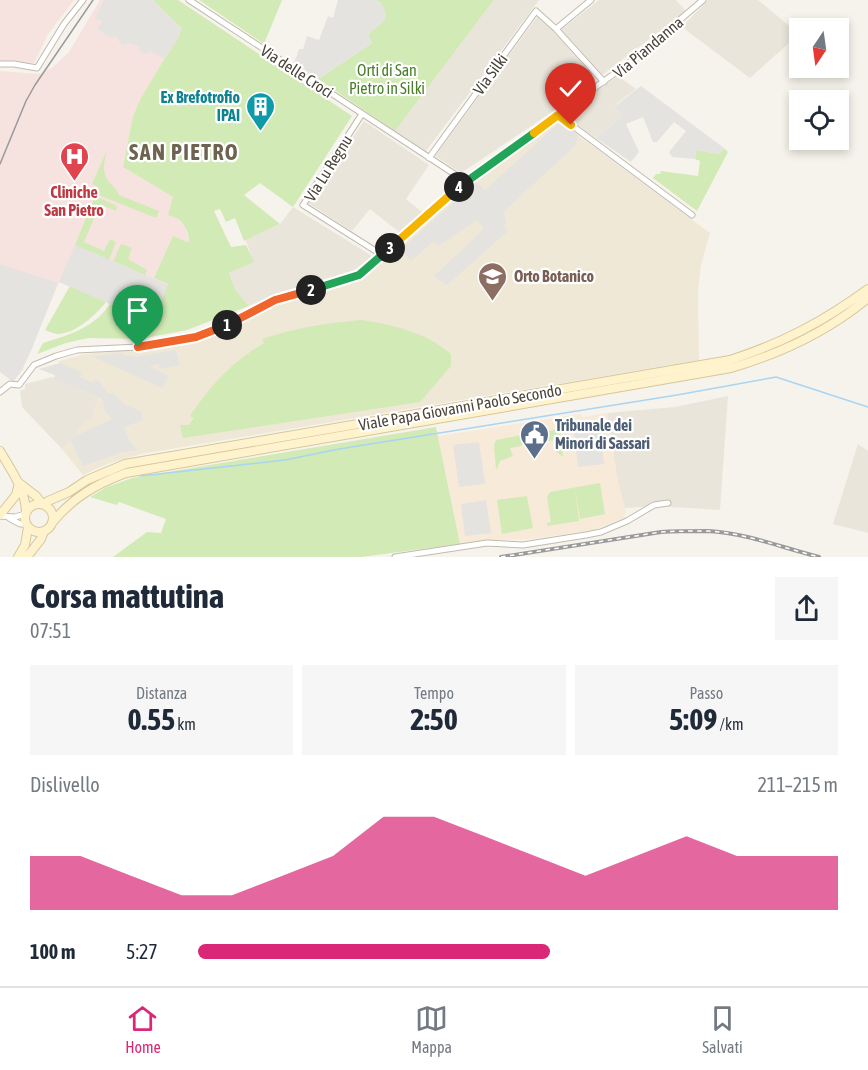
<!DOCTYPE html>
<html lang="it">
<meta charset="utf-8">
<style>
body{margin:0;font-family:"Asap Condensed",sans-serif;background:#f6f6f7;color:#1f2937;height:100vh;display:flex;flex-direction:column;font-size:22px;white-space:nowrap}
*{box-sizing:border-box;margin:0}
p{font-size:20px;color:#747a83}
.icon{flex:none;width:33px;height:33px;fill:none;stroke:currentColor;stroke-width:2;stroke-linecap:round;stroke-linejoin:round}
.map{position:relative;height:557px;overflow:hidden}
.panel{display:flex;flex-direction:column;background:#fff;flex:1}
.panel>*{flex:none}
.needle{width:39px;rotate:193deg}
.fabs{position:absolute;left:789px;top:18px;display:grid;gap:12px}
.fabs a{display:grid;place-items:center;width:60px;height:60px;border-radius:0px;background:#fff;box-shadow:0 3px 9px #0003;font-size:30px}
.pin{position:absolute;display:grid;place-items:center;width:51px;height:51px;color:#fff;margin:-62px -26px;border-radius:50% 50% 50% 0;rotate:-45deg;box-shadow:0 0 6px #0007}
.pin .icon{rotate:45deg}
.km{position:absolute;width:30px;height:30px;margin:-15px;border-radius:50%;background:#222;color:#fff;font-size:16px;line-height:30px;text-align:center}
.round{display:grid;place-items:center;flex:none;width:63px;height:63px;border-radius:0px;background:#f6f6f7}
.head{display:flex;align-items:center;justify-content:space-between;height:102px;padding:0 30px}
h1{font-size:33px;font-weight:700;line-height:45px}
.metrics{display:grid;grid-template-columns:repeat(3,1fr);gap:9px;height:102px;padding:6px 30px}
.metrics div{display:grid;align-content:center;border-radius:0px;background:#f6f6f7;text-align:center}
.metrics b{font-size:30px;font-weight:700}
.metrics small{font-size:16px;font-weight:400}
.metrics p{font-size:16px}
.chart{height:168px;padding:12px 30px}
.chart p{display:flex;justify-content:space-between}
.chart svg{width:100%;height:108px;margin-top:6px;fill:#db2777;opacity:.7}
ul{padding:0 30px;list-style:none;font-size:20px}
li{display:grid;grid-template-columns:96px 72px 1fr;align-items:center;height:45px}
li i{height:15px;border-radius:8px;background:#db2777}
.tab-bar{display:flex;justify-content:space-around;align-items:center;height:84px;border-top:2px solid #e0e1e3;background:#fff;font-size:16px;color:#747a83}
.tab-bar a{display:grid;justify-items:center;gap:3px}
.tab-bar .current{color:#db2777}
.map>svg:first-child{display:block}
</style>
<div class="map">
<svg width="868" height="557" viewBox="0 0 868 557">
<rect width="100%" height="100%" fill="#f6f3ec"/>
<!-- residential -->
<path fill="#eae5da" d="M494,0h45l-113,151 -31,-20z
M599,0h77l10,11 -85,65 -40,-46z
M708,0h50l41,34 -49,44 -68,-51z
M537,17l19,14 40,48 -17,15 -118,79 -26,-17z
M618,76l18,13 -21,16 8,10 -27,23 -29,-20 -2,-6z
M364,121l65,44 -23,34 16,13 -23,20 -29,-23 -18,22 -44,-28z
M293,207l79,49 -19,15 -72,21 -32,14 -13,-15 -7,-18 24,-11 -7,-22 34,-16z
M52,377l47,20 -8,24 -29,28 -40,-42 -2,-16 5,-2v-5z
M728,396l-8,114 -63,-4 -33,2 -7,-31 -10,-64 68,-6z
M858,444l10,7v82l-35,-9z"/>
<!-- commercial -->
<path fill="#f7ead8" d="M607,413l10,64 9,35 -2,6 -31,12 -61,9 -33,1 -39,4 -22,-108 143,-22 1,3z"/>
<!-- education -->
<path fill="#efe8d6" d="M558,120l152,113 -9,32 -3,24 1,71 -558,94 -34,10 -24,11 -21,-26 25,-30 4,1 8,-22 -45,-19 1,-4 -16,-6 20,-5v-3l26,-7 92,-8 47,-14 45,-24 36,-11 56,-23 26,-18 77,-70z"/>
<!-- medical -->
<path fill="#f6e3e0" d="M0,0h74l-26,34 -14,29 -34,-1z
M100,0h53l29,29 -41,69 -8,18 -10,51 50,30 1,19 11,10 4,15 -37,81 -93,-40 -37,88 -22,2v-301l39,3 13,-6 17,-16z"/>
<!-- green -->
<path fill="#d2eab5" d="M153,0h25l174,116 -59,91 -33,-24 -16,12 36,29 -36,17 -9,-23 -9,4 -6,-13 -6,2 17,36 15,-2 8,17 -25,11 7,18 13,15 -62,24 -47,9 -52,-1 -22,5 -29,11 6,-11c26,-8 51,-15 67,-39l42,18 16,-38 -14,-6 19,-42 14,6 2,-1c-1,-14 -8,-23 -21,-26l5,-18 -50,-30 10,-51 8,-18 41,-69z
M199,0h83l-18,44z
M375,0h119l-99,131 -77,-52 54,-36 -4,-9 17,-14 -4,-17z
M724,148l4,4 -31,59 -44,-33 3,-4h4l1,-3 37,5 2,-15 -5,-2 1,-9 23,4z
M107,150c-3,12 -6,23 3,33 4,4 7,7 9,12l40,16 -3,7 -60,-24 2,-7 -6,-3z
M95,196l22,10 -1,5 -16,-7 -16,38 20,9 6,-12 6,3 -7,18 -34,-15z
M121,244l11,4 -4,11 19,11 -2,5 -32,-14z
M71,284l35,18c-10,13 -30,31 -47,32 -5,0 -9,-2 -14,-4z
M361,320c33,5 64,12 90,34v12l-31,36 -237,36 -3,-13h9l5,-7 -4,-2c23,-33 40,-52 74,-73l-2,-4c33,-11 64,-16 99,-19z
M436,427l24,117 -99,13h-248l34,-25 14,1 5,-14 -47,-17 -2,3 -27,-8 17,-10 25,-9z
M560,429l3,28 -9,-7 2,-1 -1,-9 -13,2 -11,-3v-5z
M522,435l3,6 -4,5 -11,2 3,8 -13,5 -4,9 -2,-25 2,-5z
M600,483l5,31 -25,5 -5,-31 4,33 -32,5v-3l4,-1 -4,-25 3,-5z
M527,496l6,32 -31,6 -5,-34z"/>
<!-- parking -->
<path fill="#e5e3e0" d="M104,0h49l29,29 -4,4 2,3 -15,23 -16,-8 -1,3 -9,-3v-4l-9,-4 -5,2 -5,-2 -3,-5 -3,-2 -2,2 -11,-6 -4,-7h3l2,-4 -7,-3z
M338,0h37l6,3 5,10 -1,7 -17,14 4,9 -54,36 -24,-16 5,-14h4l4,-13 12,4 9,-24 5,2z
M641,86l83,62 -5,6 -23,-4 -1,9 -23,-2 -3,-5 17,-21 -12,-9 -17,20h-4l-10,-25 -17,7 13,28 -8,10 -35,-24 26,-22 -7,-10z
M560,122l18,13 -2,10 -73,67 3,10 -2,5 4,4 -61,54 -13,-9 50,-47 -7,-9 -39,26 -5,-4 -22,19 -10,-12 76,-67 8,8z
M75,245l93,40 -16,37 -93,-40z
M0,264l58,19 -27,68 -9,19 -9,12 -13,-10z
M176,350l4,15 -21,4v-5l-10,2 20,10 -7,12 -68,-31v-1l29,-3 1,2 11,2z
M60,363l22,9 -2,5 13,6 2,-4 5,3 7,11h6l11,11 17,7 2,9 -19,7 6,15 8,8 -16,2 -39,14 -13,-26 3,-3 39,-18 -8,-9 -1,-9 -4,-4 -45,-18 1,-4 -16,-6z
M599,422l5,42 -26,3 -5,-42z
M479,442l6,42 -26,3 -6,-42z
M486,500l5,33 -26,3 -4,-32z"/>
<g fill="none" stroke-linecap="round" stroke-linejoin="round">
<!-- stream -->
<path stroke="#a9d4f2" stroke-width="1.5" d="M140,476l145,-16 54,-11 338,-54 99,-18 92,30"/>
<defs>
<path id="street" d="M189,0l276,181
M556,29l35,-29
M0,64h14l23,4 27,-44 19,-24
M362,114l-59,91 79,50
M558,115l134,100
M429,158l107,-147 20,18 48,53
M0,392l10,-8 9,1 15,-20 22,-9 21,-6 61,-3 58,-10 34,-13 45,-24 84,-25 106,-94 164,-118 74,-63
M0,516l15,1 10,-3
M9,518l11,6h6
M395,557l92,-14 36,2 63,-10 15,-3 26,-11 27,-16 14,-2"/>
<path id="secondary" d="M0,451c11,19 25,38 26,60
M19,483l17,13 6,8
M25 518a14 14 0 1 1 28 0a14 14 0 1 1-28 0Z
M44,504l4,-3 21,-9 18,-12 38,-16 605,-104c53,-17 94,-39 138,-71
M0,515l16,-20 3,-12
M52,523c20,-25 44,-39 74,-50l605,-105c51,-15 96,-36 137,-70
M18,557l7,-12 3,-18
M27,557l14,-18 3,-8"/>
</defs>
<!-- street casing -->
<use href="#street" stroke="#c2bbae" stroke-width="7"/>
<!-- secondary casing -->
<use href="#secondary" stroke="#d6c79b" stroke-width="10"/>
<!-- street -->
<use href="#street" stroke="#fff" stroke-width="5"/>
<!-- secondary -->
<use href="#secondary" stroke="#fff3cd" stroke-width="8"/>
<!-- tram -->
<path stroke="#9a9a9a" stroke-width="1.5" d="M0,164l26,-63 9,-16 58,-85"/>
<defs>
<path id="rail" d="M501,557l160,-25c16,-1 32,-1 47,-1 38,2 75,17 111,26"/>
</defs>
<!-- rail casing -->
<use href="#rail" stroke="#9a9a9a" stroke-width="4"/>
<!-- rail -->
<use href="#rail" stroke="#fff" stroke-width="1.5" stroke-dasharray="4.5" stroke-linecap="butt"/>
</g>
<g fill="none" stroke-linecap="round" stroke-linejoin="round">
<defs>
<path id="split-1" d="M138,347l58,-10 31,-12"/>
<path id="split-2" d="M227,325l48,-25 36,-10"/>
<path id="split-3" d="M311,290l48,-15 31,-27"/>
<path id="split-4" d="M390,248l69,-61"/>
<path id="split-5" d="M459,187l75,-54"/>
<path id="split-6" d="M534,133l24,-18 13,10"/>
</defs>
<!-- split-1 casing -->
<use href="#split-1" stroke="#fff" stroke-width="12"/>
<!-- split-2 casing -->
<use href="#split-2" stroke="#fff" stroke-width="12"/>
<!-- split-3 casing -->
<use href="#split-3" stroke="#fff" stroke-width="12"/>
<!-- split-4 casing -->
<use href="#split-4" stroke="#fff" stroke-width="12"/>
<!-- split-5 casing -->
<use href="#split-5" stroke="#fff" stroke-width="12"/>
<!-- split-6 casing -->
<use href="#split-6" stroke="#fff" stroke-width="12"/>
<!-- split-1 -->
<use href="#split-1" stroke="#f0652b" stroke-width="8"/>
<!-- split-2 -->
<use href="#split-2" stroke="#f0652b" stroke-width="8"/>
<!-- split-3 -->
<use href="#split-3" stroke="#22a559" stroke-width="8"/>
<!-- split-4 -->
<use href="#split-4" stroke="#f5b400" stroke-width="8"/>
<!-- split-5 -->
<use href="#split-5" stroke="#22a559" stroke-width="8"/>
<!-- split-6 -->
<use href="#split-6" stroke="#f5b400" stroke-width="8"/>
</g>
<!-- icons -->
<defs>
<symbol id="building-pin" viewBox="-11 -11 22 30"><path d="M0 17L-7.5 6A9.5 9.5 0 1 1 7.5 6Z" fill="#0f9aa8" stroke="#fff"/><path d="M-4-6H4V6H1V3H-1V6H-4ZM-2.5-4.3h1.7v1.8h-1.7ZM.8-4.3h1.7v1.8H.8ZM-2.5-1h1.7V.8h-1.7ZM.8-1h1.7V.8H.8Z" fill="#fff"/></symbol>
<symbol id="hospital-pin" viewBox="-11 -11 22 30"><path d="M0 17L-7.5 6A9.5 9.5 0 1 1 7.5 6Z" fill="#e0444e" stroke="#fff"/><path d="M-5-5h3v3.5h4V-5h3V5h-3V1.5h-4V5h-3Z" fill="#fff"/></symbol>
<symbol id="university-pin" viewBox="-11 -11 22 30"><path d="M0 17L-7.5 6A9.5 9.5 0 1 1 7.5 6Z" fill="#8d6e63" stroke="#fff"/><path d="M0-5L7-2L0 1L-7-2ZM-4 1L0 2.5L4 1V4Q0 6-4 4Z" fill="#fff"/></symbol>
<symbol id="civic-pin" viewBox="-11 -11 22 30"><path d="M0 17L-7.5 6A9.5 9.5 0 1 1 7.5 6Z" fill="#5c6f8a" stroke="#fff"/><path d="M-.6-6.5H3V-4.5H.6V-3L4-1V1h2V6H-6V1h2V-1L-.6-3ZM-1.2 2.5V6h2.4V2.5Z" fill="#fff"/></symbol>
</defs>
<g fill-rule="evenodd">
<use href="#building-pin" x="244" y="90" width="33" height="45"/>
<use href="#hospital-pin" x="58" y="140" width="33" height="45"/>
<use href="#university-pin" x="476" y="260" width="33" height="45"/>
<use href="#civic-pin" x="518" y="418" width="33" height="45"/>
</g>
<g text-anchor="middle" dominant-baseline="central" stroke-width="4.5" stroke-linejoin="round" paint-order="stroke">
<!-- street labels -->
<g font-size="16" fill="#4b4439" stroke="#fff">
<text transform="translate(648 47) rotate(-40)">Via Piandanna</text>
<text transform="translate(297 71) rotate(33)">Via delle Croci</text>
<text transform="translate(490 74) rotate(-54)">Via Silki</text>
<text transform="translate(328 168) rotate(-58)">Via Lu Regnu</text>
<text transform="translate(460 407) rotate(-10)">Viale Papa Giovanni Paolo Secondo</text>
</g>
<!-- park labels -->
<g font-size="16" fill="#4a7f2a" stroke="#fff">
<text x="387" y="70">Orti di San<tspan x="387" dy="18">Pietro in Silki</tspan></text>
</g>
<!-- culture labels -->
<g font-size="16" font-weight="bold" fill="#0d838f" stroke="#fff" text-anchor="end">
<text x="240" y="97">Ex Brefotrofio<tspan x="240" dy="18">IPAI</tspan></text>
</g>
<!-- health labels -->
<g font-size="16" font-weight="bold" fill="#be3a42" stroke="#fff">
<text x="74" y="192">Cliniche<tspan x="74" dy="18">San Pietro</tspan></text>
</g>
<!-- education labels -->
<g font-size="16" font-weight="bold" fill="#785e54" stroke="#fff" text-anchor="start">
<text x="514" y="276">Orto Botanico</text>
</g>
<!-- service labels -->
<g font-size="16" font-weight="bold" fill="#4e5e75" stroke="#fff" text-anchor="start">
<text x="555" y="425">Tribunale dei<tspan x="555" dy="18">Minori di Sassari</tspan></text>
</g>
<!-- district labels -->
<g font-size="22" font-weight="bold" letter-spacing="1.5" fill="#6e6250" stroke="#fff">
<text x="184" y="152">SAN PIETRO</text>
</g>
</g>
</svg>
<div class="fabs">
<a><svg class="needle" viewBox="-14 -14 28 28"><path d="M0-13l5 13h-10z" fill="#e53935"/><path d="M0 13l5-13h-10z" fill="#747a83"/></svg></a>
<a><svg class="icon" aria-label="locate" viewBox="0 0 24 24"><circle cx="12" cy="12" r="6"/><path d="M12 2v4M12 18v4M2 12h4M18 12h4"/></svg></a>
</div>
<div class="pin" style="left:138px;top:347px;background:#1e9e55"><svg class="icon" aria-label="arrive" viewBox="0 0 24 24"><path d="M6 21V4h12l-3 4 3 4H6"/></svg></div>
<div class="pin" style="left:571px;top:125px;background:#d93025"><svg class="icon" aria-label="check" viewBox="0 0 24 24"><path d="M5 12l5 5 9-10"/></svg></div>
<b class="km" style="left:227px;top:325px">1</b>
<b class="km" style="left:311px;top:290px">2</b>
<b class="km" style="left:390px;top:248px">3</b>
<b class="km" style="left:459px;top:187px">4</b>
</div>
<section class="panel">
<div class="head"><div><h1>Corsa mattutina</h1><p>07:51</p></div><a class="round"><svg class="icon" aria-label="share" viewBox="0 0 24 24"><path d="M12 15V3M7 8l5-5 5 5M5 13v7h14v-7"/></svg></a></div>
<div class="metrics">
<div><p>Distanza</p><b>0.55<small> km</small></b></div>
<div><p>Tempo</p><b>2:50</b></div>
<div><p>Passo</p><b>5:09<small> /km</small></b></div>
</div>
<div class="chart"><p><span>Dislivello</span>211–215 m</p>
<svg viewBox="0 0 160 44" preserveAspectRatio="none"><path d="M0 44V22L10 22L20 30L30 38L40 38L50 30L60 22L70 6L80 6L90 14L100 22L110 30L120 22L130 14L140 22L150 22L160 22V44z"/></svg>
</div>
<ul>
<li><b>100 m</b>5:27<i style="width:55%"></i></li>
</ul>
</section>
<nav class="tab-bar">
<a class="current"><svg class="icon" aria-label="home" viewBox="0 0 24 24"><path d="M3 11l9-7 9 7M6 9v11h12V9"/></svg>Home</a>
<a><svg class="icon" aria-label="map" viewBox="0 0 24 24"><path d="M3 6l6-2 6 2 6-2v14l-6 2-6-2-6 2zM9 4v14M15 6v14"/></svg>Mappa</a>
<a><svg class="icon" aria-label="saved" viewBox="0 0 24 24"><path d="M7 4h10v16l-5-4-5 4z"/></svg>Salvati</a>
</nav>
